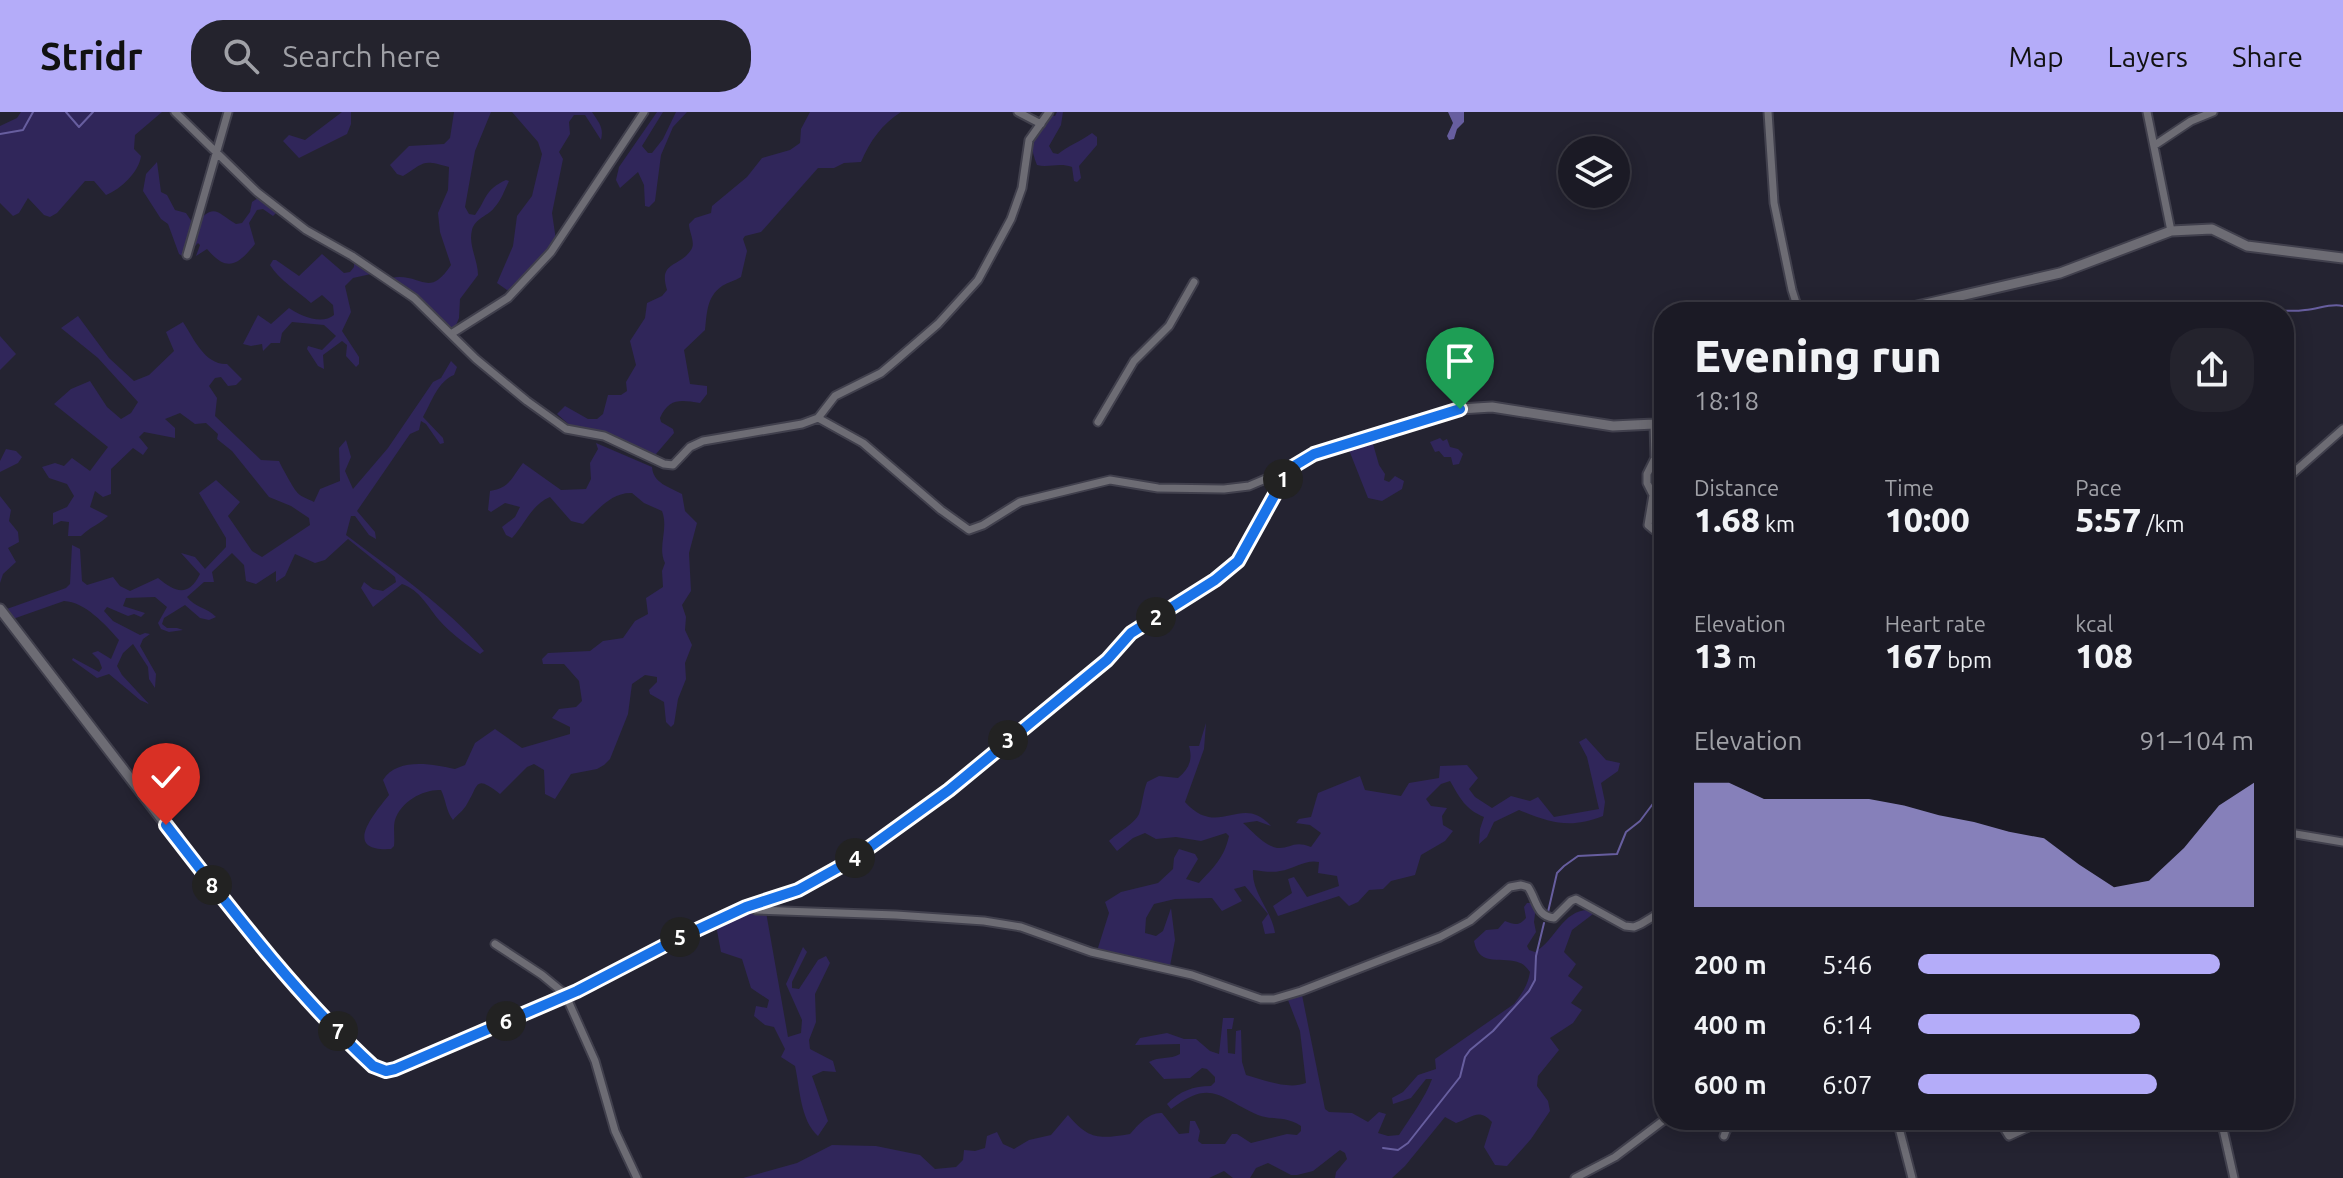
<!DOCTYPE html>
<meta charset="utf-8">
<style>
body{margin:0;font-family:Ubuntu,sans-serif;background:#24232d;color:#f1f3f6;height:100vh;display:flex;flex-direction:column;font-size:30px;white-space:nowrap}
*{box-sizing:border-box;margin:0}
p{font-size:26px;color:#a0a1a7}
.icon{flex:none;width:44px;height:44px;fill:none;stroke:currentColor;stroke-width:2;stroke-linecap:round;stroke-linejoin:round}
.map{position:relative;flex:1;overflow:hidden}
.details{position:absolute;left:1654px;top:190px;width:640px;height:828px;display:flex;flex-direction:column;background:#1b1a25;border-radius:32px;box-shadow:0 4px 20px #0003,0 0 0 2px #393842}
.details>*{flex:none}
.fabs{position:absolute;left:1558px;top:24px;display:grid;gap:16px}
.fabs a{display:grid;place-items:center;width:72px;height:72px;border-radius:50%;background:#1b1a25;box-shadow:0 4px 20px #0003,0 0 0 2px #393842;font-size:40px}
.pin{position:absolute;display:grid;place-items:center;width:68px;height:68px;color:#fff;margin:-82px -34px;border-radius:50% 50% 50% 0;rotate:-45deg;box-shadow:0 0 8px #0007}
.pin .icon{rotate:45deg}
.km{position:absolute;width:40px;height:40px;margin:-20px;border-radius:50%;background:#222;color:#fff;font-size:22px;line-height:40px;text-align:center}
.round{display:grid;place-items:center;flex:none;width:84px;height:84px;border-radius:32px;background:#24232d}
.overview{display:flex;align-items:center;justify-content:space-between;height:136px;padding:0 40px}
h1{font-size:44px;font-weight:800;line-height:60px}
.stats{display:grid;grid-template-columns:repeat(3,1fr);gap:12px;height:136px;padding:8px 40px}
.stats div{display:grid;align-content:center}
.stats b{font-size:34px;font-weight:800}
.stats small{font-size:22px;font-weight:400}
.stats p{font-size:22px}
.chart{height:224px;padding:16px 40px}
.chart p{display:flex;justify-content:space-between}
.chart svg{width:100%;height:144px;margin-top:8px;fill:#b4acf9;opacity:.7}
ul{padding:0 40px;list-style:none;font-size:26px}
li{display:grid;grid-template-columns:128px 96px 1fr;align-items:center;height:60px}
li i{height:20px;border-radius:10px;background:#b4acf9}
header{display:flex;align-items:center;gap:48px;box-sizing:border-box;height:112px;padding:0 40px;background:#b4acf9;color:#111}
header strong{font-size:38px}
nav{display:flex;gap:44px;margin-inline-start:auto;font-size:28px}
.search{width:560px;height:72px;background:#24232d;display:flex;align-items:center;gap:20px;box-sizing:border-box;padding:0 28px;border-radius:32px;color:#a0a1a7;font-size:30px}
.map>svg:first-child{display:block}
</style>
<header>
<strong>Stridr</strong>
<div class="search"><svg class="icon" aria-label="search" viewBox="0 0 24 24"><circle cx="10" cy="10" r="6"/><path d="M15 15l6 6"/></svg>Search here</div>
<nav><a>Map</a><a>Layers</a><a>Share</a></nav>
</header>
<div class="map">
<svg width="2343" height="1066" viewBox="0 0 2343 1066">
<rect width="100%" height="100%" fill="#242331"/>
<!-- green -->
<path fill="#30265a" d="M21,0h141l-27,23 -1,14 7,7c-2,16 -20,33 -35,39l-12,-14h-9l-28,32 -7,4 -6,-2 -16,-17 -9,15 -6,3 -13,-13v-77l17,-8z
M342,0h9v12l-4,10 -48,24 -16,-17 6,-6 16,5z
M454,0h37l-16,39 -10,56 4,7 6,1c12,-16 9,-25 31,-35l3,1c-5,10 -7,18 -15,27 -6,8 -19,10 -22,22 -4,15 6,30 6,45l-18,24 -1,19 -5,12 -24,-23 -39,-29c30,-6 37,22 60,-13l-11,-33 -2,-19 10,-23 1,-23c-27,-8 -24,-5 -46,9l-6,-2 -7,-9 19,-19 35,-2 6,-6z
M512,0h80c7,11 12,15 9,28l-16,-25h-11l-5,7 1,12 -11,18 4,7 -11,54 5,34 -43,41 -7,2 -10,-7 16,-37 4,-30 15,-20 10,-42 -4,-12z
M657,0h6l-21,34 6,7h4l11,-14 13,-27h11l-14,15 -12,28 -6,46 -6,6 -4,-1 -1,-21 -6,-13 -18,16 -4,-8 3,-13z
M810,0h91c-19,12 -31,29 -40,50l-17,1 -10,5h-16l-57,64 -16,4 -2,3 4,12 -6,26c-6,4 -13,5 -19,9 -16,11 -15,29 -17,44l-21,20 6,34 17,2v8l-7,9c-20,-3 -31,-5 -40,15l1,4 12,7 1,4 -18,21v4l-83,-30 -16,-14 8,-8 23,13h9l6,-5 5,-19h13l6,-4 -1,-9 10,-17 -6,-24 15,-23 2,-15 15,-7 5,-6c-9,-29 12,-22 24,-40 5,-7 -2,-18 -2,-26l6,-6 16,-5 1,-7 35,-29 15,-19 28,-8 10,-7 1,-14z
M1057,0h6l-2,13 -12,21 4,7 5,1c11,-9 22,-12 34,-21l5,4v8l-18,21 2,12 -4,4 -3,-1 -2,-14c-13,-5 -23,1 -35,-2 -8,-19 -7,-36 7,-52l11,3z
M157,50l4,30 6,3 8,15 11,3 8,12c21,-23 22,-13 42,-1l6,-1 8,-11 2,-10 6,-4 18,15 -3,3 -10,-7 -6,1 -8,13 6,21c-17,21 -28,29 -48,5l-11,7 4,-11 -2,-2 -14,14 -5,-3 -11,-30 -7,-5 -18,-28 3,-17z
M322,142l22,19 6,-1 4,-5v-7l17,14 -18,4 -8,8 6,26 -9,19 17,26v7l-3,3 -10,-11 1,-11 -5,-4 -19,14 1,14 -6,-3 -11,-17 1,-3 14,4 14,-14 -12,-11 -32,-3 -10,11 -2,10h-9l-8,8 -1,-7 -11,2 -8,-2 15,-29 13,9 18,-16c11,8 33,17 45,7l-1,-10 -11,-10 -11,8c-12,-11 -32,-23 -41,-38l3,-5h3l23,16z
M78,204l31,42 25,23 15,-6 25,-24 -8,-19 17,-10c11,17 22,43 44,42l15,15 -6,6 -8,1 -7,-9 -6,1 -6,8 8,12 -2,18 46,44 18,1c1,3 15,28 17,30 3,5 12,8 18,11l6,-13 20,-8 -1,-33 7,-8 5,17 -6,14 8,18 35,-41 45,-66 8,-4 10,-17 6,6 -3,8c-16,6 -23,28 -31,42l20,21 1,5 -4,1 -14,-20 -5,-3 -2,9 -9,4 -53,77 18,21 1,7 -7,-4 -14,-19h-4l-5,19c46,35 102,72 138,116l-4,3c-13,-9 -30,-21 -41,-34 -11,-13 -19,-30 -37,-36l-29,23 -12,-19 3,-6 9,7 10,2 13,-9 -1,-5 -47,-38 -23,21 -10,3 -20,-9 -10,22 -9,6v-11l-20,13 -10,-3 -2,-16 -12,-12 -20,19 2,10h-10l-17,15c8,11 20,10 29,20l-7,3 -9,-2 -15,-13 -21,13 -2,6 5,4h10l6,2 -14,2 -8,-3 -3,-6 9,-16 -12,-10 -29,1 -3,8 22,7 -4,4 -7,-3 -6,2 -21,-9 -3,4 9,10 27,14 5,-2 5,1 -7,5 -3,7 16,28 -1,14 -6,-9 -1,-12 -15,-23 -10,9 -6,13 5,9 27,29 -9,-4 -31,-26 -12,4 -25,-18 1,-2 26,14 3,-4 -3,-8 -7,-7 6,-2 13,8 8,-19c-14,-16 -34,-38 -55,-39l-54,19 -6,-10 62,-22 4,-4 2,-39 8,4 2,32 5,4 26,-8 7,9 10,5 28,-13c17,14 30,20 42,-4l-19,-21 14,4 10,12 21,-22v-9l-27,-45 17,-13 24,22 -12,14 24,35 10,6 48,-32 -1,-7 -18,-12 -22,-9 -37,-46 -15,-12 1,-5 -12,-11 -11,1 -15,-11 -15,6 10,9v10l-31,-6 -5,5 9,11 -5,7 -10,-7 -22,21v25l-8,3 -8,-6 -5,16 18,9c-8,8 -18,11 -27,20h-13l1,-14 -8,-1 -8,4v-12l14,-6 7,-11 -7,-12 -18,-6 -7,-11 13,-4 9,3 8,-8 18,13 18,-24 -54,-43 17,-15 19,-8 17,26 14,12 10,-6 7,-11 -40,-44 -37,-30z
M0,224l16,18 -16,16z
M1440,326l3,3 4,-2 3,8 8,2 5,5 -4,10 -6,1 -2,-8h-7l-5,-6 -4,1 -5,-10z
M596,331l56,24c1,16 17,20 30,27l3,17 12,12 -8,30 2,38 -9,14 4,12 -1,13 7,15 -7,18 1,16 -8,20 -4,25 -3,3 -5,-5 -2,-20 -14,-8 -1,-4 8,-8v-5l-12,-2 -13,9 -4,30 -18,45 -6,6 -7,4 -26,5 -16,25 -10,-5 -1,-24 -10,-6 -7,3 -27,27c-26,-20 -21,-9 -33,10 -3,6 -10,11 -14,16 -7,-9 -7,-20 -12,-30 -17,-1 -40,11 -46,30 -2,7 0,18 -1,26l-3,3c-50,3 -17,-35 -2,-54l-6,-15c14,-23 50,-16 72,-11l10,-4 10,-22 20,-14 27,19 48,-14v-7l-18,-9 7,-9 17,-2 6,-6 -3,-20 -15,-17h-21l-1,-5 6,-6 42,-2 13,-10 20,-3 12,-17 13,-7 -2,-16 17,-11 -1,-16 3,-8c-8,-16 4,-34 -3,-52l-18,-8 -12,-10c-21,-1 -35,18 -49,31l-12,-3 -21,-24c-19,8 -24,26 -38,41l-6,-3 -4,-8 13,-10 5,-10 -15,-4 -14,9 -3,-2 2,-19c20,-3 22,-14 33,-28l38,27 25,-1 5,-10 -1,-16 8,-14z
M1373,332l6,21 6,9 -1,6 5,2 6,-6 9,5 -2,8 -20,12 -14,-3 -19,-48z
M6,337l10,2 6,6 -4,6 -18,9v-11z
M0,384l11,14 -2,11 9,11 1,10 -11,6 8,14 -13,12 -3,9z
M1206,611l-2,26 -19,53c34,38 56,-10 86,24l-14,-5 -14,2c9,8 22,23 34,25 14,1 16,-8 34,-1l10,-14 -11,-8 -14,-2 3,-4 12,-2 7,-24 42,-17 5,14 36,6 8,-13 30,-5 1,-12 27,-1 11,13 -9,11 6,8 17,11 19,-12 19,5 8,-4 16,20 45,-8 -12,-52 -8,-15 7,-4 20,22 14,3 -2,8 -17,12 4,19 -2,14c-33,13 -52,7 -84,-6l-25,12 -7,15 -8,7 1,-15 4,-12c-19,-8 -24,-19 -34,-36l-9,3 -15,15 5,7 16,2 -5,8 1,9 10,6 -8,10 -24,14 -6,20 -24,6 -8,8 -14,1 -11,12 -9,4 -10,-10 -61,20 -5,-10 19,-13 -4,-14 6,-2 13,20 32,-11 -2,-10 -19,-3 1,-11c-13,-3 -25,7 -39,9 -8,2 -18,0 -27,-1 -2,22 19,41 22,63l-10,1 -3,-12 6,-8 -23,-28 -11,3 8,12 -20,10 -10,-13 -37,1 -21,5 -8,14 -1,15 11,3 7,-5 8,-23 4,32 -5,26 -73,-15 12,-38 -4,-11 16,-10 37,-9 15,-14 1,-11 5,-9 16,5 3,5 -12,20 13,4c15,-16 25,-25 30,-47l-3,-3 -25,8 -25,-4 -20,2 -11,-6 -12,5 -16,13 -8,-10c8,-8 26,-18 30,-27 3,-8 4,-22 8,-32l12,-6 19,2c11,-9 15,-18 11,-32h10z
M1527,791h6l3,3 -2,16 2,10 -9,14 2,4 6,2c21,-12 27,-42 54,-42l4,4 -21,16 -8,22 12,12 -8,12 15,11 -12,16 11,7 -9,13 -23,15 9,12 -21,26 -1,10 11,15 2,10 -19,28 -24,27 -12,-1 -11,-18 8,-25c-13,-15 -21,-4 -36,1l-11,-6 -40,49 -13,12h-57l1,-6 11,-13 -2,-6 -5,-3 -27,21 -16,4h-6l-23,-12 -12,5 -6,10h-17l-9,-7 -15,7h-466l54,-15 35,-18 44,1 44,9 15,14 21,-2 7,-7 1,-10 11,1 10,-3 2,-12 10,-4 6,12 11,5 15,-9 22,-5 17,-20c21,25 31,24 62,19 8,-9 19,-22 32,-21l17,21 10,-1 1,-12h5l5,10 -2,10 4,3h23l7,-10h5l14,9 36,-9 10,1 4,-4v-5c-17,-11 -27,-5 -43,-11 -39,-17 -46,-37 -87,-6l-4,-5c13,-13 26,-18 44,-18l4,-4v-5l-8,-8 -5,-1 -12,10 -26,1 -15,-17c10,-6 21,-2 31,-8v-10l-45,1 5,-7 27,-5 17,6h12l14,12 9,3 4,-36h11l-2,11h-5l1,24 7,1 1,-23 5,-1 1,32 4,13c18,5 42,15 60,8l-6,-52 -12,-31 14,-5 23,114 4,3 23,1 16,9 11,-10 7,2 -8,19 10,3 11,-1c11,-17 26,-37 33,-56h-6l-15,19 -18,6 -1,-6 11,-6 15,-17 18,-6 -1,-10 79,-55c8,-10 14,-19 16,-32 -2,-3 -6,-8 -10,-9 -16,-8 -41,6 -46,-22l12,-11 12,-1 7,-8c10,4 14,5 21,-3l-2,-11z
M747,798l19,2 22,125 13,-4 1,-13 -16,-36 17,-37 4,5 -15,30v6l7,1 19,-29 8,-4 4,7 -15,31 1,28 -7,18 1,9 23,12 3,11 -13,-1 -11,5 16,45 -10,15c-18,-16 -18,-48 -23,-70l-14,-9 4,-8 -11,-22 -9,-2 -11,-9 2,-10 11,2 2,-8 -18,-12 -9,-29 -21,-7 -5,-27z"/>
<!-- water -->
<path fill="#675e9f" d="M1448,0h16v10l-7,7 -3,10 -5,1 -2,-4 6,-13z"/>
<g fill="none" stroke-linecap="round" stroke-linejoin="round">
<!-- stream -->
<path stroke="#675e9f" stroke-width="2" d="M66,0l13,15 14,-15
M0,22l23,-4 10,-18
M2224,200c27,-8 54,2 81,-2 14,-1 25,-7 38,-4
M1548,800l9,-39 7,-7 14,-10 39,-2 9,-22 14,-11 24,-32
M1383,1036l15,2 10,-7 52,-66 5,-20 5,-7 23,-19 36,-40 6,-11 1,-24 8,-33"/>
<defs>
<path id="minor" d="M175,0l82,80 49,38 46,26 62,42 62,61 51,42 39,28 38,7 60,28 9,1 17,-18 13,-6 99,-17 16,-6 45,25 78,67 28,20 14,-5 37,-23 90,-22 48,8 66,1 25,-3 40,-17
M1018,0l23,12
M1768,0l6,91 18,87 7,22
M2147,0l24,119
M2155,33l36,-24 22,-9
M187,143l41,-143
M451,222l57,-36 43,-46 93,-140
M818,306l17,-22 46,-23 13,-11 44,-38 40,-44 33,-61 11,-31 7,-48 20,-28
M1098,310l36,-61 35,-35 25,-44
M2284,369l59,-52
M1654,418l-6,-5 5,-30 -6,-12v-9l8,-16 -1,-34
M2284,720l59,10
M750,794l6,4 140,5 88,6 37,6 70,25 101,23 69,24h13l27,-8 139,-54 30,-16 40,-34 11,-2 7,2c9,13 8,29 26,31l17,-17 5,-2 49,27 9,1 7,-3 23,-14
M495,832l47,31 23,19 30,67 20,70 22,47
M1897,1008l15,58
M1999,1008l10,16 35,-16
M2221,1008l13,58
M1724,1024l3,-8 26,-8
M1575,1066l40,-21 49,-37"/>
<path id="tertiary" d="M1891,200l169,-39 111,-42 41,-2 35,17 96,12
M0,497l260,338 104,111c10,9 17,14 31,11l182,-78 98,-51 71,-33 52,-17 54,-30 97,-70 158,-130 24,-27 84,-53 23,-19 51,-92 25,-15 146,-45 32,-2 121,19 41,-2 10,-4"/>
</defs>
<!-- minor casing -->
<use href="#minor" stroke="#41404d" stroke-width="11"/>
<!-- tertiary casing -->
<use href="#tertiary" stroke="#41404d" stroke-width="13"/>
<!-- minor -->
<use href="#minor" stroke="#6d6c74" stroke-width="7"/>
<!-- tertiary -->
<use href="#tertiary" stroke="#6d6c74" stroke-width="9"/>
</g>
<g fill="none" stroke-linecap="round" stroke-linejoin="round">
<defs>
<path id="route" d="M166,713c65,84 129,169 207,241l13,5 9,-2 182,-78 98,-51 71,-33 52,-17 54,-30 97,-70 158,-130 24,-27 84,-53 23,-19 51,-92 25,-15 146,-45"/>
</defs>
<!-- route casing -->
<use href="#route" stroke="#fff" stroke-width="16"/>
<!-- route -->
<use href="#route" stroke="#1a73e8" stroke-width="10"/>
</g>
</svg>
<div class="fabs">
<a><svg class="icon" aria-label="layers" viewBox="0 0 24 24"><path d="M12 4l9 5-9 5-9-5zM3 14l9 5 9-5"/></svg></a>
</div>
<div class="pin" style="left:1460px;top:297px;background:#1e9e55"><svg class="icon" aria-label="arrive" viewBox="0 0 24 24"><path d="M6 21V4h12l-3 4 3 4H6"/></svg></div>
<div class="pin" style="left:166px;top:713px;background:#d93025"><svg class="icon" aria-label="check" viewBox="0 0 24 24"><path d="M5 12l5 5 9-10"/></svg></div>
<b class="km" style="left:1283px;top:367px">1</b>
<b class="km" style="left:1156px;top:505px">2</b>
<b class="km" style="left:1008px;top:628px">3</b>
<b class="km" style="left:855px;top:746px">4</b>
<b class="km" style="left:680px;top:825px">5</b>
<b class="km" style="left:506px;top:909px">6</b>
<b class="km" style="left:338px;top:919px">7</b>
<b class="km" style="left:212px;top:773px">8</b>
<section class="details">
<div class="overview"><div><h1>Evening run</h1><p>18:18</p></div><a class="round"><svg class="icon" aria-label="share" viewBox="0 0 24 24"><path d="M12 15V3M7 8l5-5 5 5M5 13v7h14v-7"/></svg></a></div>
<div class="stats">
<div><p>Distance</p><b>1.68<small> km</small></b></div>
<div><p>Time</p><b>10:00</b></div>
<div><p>Pace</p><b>5:57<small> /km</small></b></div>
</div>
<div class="stats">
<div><p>Elevation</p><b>13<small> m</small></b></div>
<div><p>Heart rate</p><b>167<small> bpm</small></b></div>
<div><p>kcal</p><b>108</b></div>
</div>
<div class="chart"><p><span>Elevation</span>91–104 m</p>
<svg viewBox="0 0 160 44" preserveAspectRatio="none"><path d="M0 44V6L10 6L20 11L30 11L40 11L50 11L60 13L70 16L80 18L90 21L100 23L110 31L120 38L130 36L140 26L150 13L160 6V44z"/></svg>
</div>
<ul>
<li><b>200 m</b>5:46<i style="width:90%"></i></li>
<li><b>400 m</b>6:14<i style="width:66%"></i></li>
<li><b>600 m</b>6:07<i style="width:71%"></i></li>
</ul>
</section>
</div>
